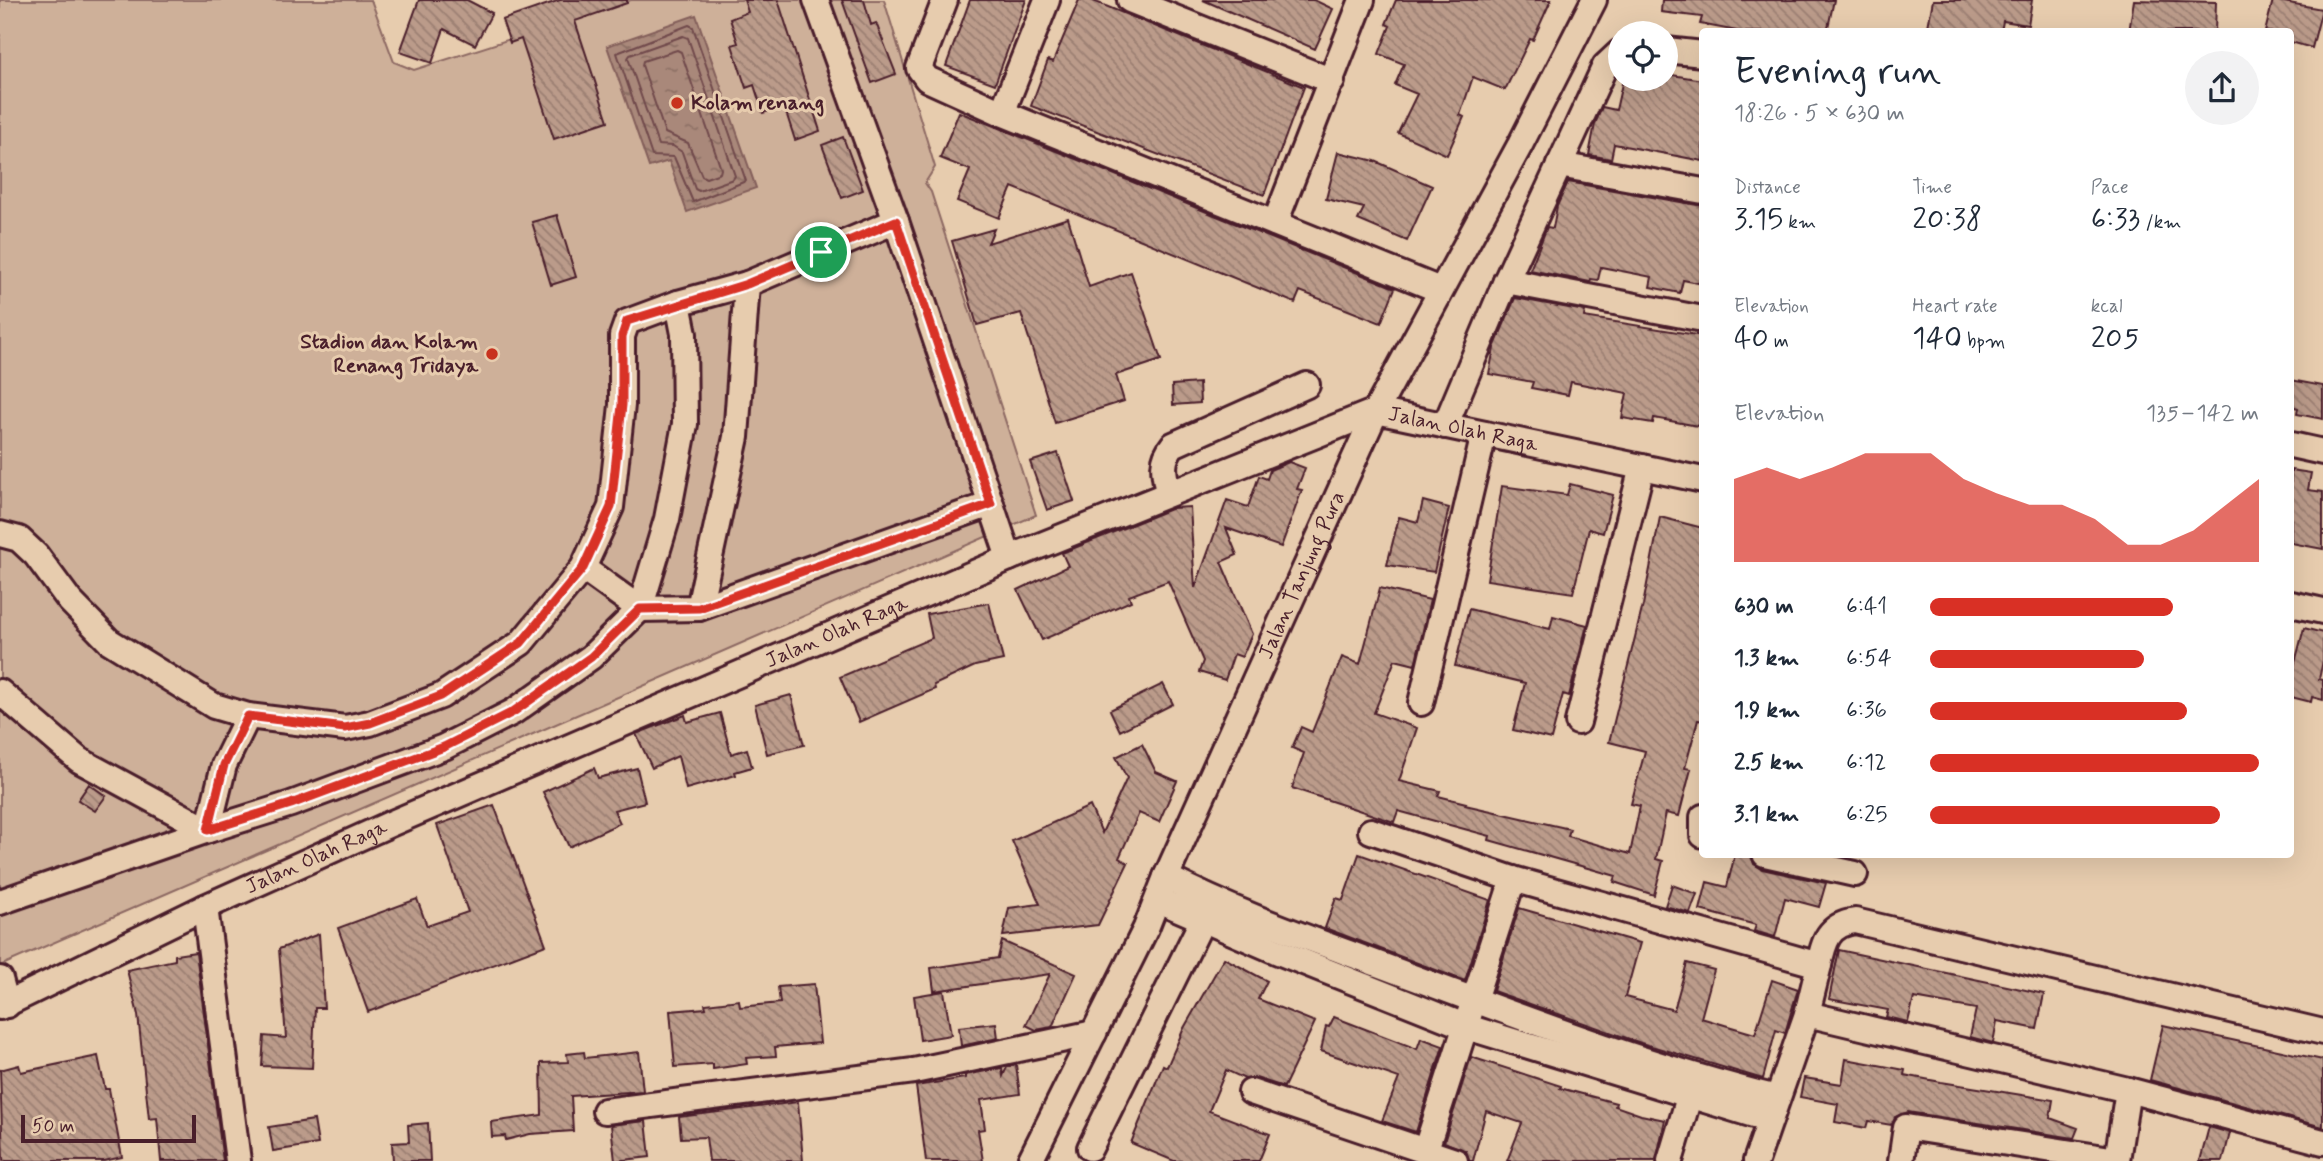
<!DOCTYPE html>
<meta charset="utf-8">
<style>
body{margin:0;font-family:Mynerve,sans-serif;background:#f2f2f3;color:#1f2937;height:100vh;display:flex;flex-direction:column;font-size:26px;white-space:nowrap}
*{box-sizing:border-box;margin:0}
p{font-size:23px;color:#747a83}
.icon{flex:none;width:38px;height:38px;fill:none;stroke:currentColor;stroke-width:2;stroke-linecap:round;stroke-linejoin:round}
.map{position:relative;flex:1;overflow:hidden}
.side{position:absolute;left:1699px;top:28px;width:595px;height:830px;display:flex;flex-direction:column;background:#fff;border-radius:7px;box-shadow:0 7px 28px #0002}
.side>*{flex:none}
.buttons{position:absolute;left:1608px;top:21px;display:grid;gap:14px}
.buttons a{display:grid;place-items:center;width:70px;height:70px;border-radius:50%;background:#fff;box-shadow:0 7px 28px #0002;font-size:35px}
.scale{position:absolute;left:21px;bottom:18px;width:175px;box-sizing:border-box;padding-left:7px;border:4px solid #4a1f2b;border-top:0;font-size:19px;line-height:24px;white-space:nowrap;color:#4a1f2b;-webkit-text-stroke:5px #e7ccae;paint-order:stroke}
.pin{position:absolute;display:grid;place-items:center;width:60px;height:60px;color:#fff;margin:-30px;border:4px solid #fff;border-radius:50%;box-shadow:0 2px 7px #0007}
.round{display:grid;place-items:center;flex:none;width:74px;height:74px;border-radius:37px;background:#f2f2f3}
.summary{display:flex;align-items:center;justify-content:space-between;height:119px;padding:0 35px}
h1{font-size:38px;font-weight:600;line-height:52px}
.stats{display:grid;grid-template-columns:repeat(3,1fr);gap:10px;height:119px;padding:7px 35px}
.stats div{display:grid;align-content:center}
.stats b{font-size:30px;font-weight:600}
.stats small{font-size:19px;font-weight:400}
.stats p{font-size:19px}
.chart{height:196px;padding:14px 35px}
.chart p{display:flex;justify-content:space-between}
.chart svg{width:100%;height:126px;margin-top:7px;fill:#d93025;opacity:.7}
ul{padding:0 35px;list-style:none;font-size:23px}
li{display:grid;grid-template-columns:112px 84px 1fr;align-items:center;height:52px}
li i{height:18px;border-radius:9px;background:#d93025}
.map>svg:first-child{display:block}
</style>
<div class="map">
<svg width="2323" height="1161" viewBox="0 0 2323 1161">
<defs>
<pattern id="water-ripples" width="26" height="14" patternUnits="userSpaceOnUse" patternTransform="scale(1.75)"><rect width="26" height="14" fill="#a9887a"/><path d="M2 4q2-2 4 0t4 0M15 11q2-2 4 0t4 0" fill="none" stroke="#8c6f64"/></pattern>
<pattern id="building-back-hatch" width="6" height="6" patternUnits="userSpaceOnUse" patternTransform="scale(1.75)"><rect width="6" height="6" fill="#bb9b8a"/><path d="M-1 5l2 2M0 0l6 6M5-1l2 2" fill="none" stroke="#9a7e71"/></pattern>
</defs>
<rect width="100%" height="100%" fill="#e7ccae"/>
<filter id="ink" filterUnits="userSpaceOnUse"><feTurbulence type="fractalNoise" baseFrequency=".0143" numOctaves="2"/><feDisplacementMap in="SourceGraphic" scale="14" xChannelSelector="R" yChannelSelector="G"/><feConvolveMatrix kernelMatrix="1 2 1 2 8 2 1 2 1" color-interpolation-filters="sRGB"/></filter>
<g filter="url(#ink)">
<!-- pitch -->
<path fill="#ceb099" stroke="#8c6862" stroke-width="2" d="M0,0h371l23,62 20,8 217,-70h253l51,167 -10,16 6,9 105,323 -1036,451z"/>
<!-- water -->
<path fill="url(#water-ripples)" stroke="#835e5a" stroke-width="2" d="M696,15l60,173 -69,24 -18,-51 -20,6 -42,-121z"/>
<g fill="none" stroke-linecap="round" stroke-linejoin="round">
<!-- shore -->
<path stroke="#70494b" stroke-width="2" d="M689,25l4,2 53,154 -53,21 -19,-45 -22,-1 -35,-103z
M683,36l5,2 47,138 -2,3 -34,12 -4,-2 -13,-37 -9,-6 -15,-1 -30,-87 2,-3z
M677,50l4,2 40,117 -1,4 -14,5 -4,-2 -14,-33 -23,-10 -23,-68 1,-4z"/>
</g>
<!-- building -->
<path fill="url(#building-back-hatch)" stroke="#4a1f2b" stroke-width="2" d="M419,0h48l25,13 -17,32 -31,-16 -12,34 -32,-11z
M560,0h67v3l-52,18 33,100 -54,18 -33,-100 -11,4 -8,-23z
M744,0h34l42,131 -25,9 -11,-34 -21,7 -9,-28 -8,3 -14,-43 6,-2 -8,-24 18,-7z
M842,0h22l7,25 5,-2 20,51 -24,9z
M970,0h56l-31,84 -49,-18z
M1079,0h12l213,87 -40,108 -233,-89 17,-46 5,2z
M1203,0h111l19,9 -18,40z
M1396,0h155l-18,40 -3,-1 -25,51 -32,-13 -13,38 4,2 -17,38 -49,-22 19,-39 -22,-9 9,-21 -25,-10 11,-28 -4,-2z
M1662,0h172l-7,32h-85l-42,-8 2,-7 -41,-5z
M1933,0h99l-4,25 -25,-4 -2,11h-74z
M2134,0l82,2 -1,30h-86z
M2273,0l49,9 -10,39 -21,-6v-10h-26z
M1666,74l37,6v81l-89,-17 -3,15 -22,-4 6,-31 7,-17 14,3 7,-31h43z
M959,112l436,176 -14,35 -81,-32 -5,12 -283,-116 -13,31 -42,-17 13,-31 -30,-12z
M843,137l20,53 -21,8 -20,-53z
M1338,152l37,9 57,25 -25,55 -49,-21 6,-12 -38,-9z
M1568,182l135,24v78l-20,-4 -3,13 -30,-6 2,-10 -51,-10 -3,13 -7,-1 -1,3 -60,-12 17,-43 6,1 4,-22z
M557,215l19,62 -25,8 -19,-63z
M1068,218l21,69 42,-15 30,88 -45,15 8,26 -69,22 -34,-110 -44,12 -25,-84 42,-12 -6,14z
M1515,298l70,13 -1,6 119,19 -4,48h4v17l-5,25 -44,-8 -1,5 -31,-5 5,-25 -56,-11 -3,13 -37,-7 2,-6 -44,-8 5,-26z
M2291,380l32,6v33l-26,-5 1,-6 -7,-2z
M1199,383l1,20 -27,2 -1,-20z
M1058,453l16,48 -27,9 -17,-48z
M1289,462l16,6 -8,21 5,1 -21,57 -55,-19 11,27 -16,7 31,72 -10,23 -8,-3 -9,26 -26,-8 4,-11 -35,-80 -39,15 2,5 -89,39 -24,-50 50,-24 -6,-13 111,-45 17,-1 5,81 32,-88 21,7 11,-31 8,3 3,-9z
M2291,470l20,3 -3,17 15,2v57l-32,-6z
M1570,484l43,11 -10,38 -14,-4 -16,64 -86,-13 15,-94 65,9z
M1423,501l26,7 -15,64 -47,-7 12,-48 19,5z
M1660,517l43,11v193l-5,-1 -13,48 6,1 -12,47 -13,-3 -10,46 7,2 -9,34 -40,-13 2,-6 -127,-36 1,-4 -92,-25 -4,11 -102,-34 12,-35 -12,-5 9,-21 11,5 30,-75 18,7 20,-76 50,12 -15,65 -20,-5 -21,53 43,15 -18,53 41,10 -2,5 28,7 -1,2 105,24 -2,7 62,18 10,-48 -9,-2 14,-53 -36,-9 34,-137z
M989,603l14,57 -28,6 -41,19 1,4 -76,33 -19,-45 92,-39 -5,-24z
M1469,609l81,20 3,-13 34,9 -18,71 -6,-2 -12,45 -38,-9 12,-47 -70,-17z
M2304,628l19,5v28l-4,18 4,1v20l-11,-3 -1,5 -20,-5v-19z
M1163,684l10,20 -53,27 -10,-21z
M791,695l13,50 -37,9 -12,-49z
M720,713l11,41 16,-5 5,18 -17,5 1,3 -50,14 -8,-33 -26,12 -16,-34 49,-19 2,7z
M1142,744l14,28 21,9 -18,41 -20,-9 -20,45 9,5 -30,62 -95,11 6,-28 31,-4 -28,-63 78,-35 12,27 25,-55 -11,-21z
M594,768l4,10 39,-10 8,34 -31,8 6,13 -51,24 -26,-55z
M89,784l17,12 -11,15 -17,-11z
M494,805l52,140 -178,67 -30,-84 79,-29 10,27 41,-14 -31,-87z
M1359,854l131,46 -25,81 -140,-53 11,-30 7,2z
M1735,854l16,1 3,9 8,5 64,14 -7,24 -34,-9 -10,39 -21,-6 2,-6 -56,-15 7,-28 20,5z
M1672,885l25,9 -7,19 -25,-7z
M1519,908l121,35 -15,54 49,13 13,-47 27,7 -13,48 54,16 17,-54 26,9 -13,44 -9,-3 -13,49 -122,-36 -148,-52z
M319,934l5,74h-9l-3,60 -50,-2 2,-30 22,2 -7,-89z
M1002,941l74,33 -24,53 -16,3 -10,-5 24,-51 -116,17 -3,-23 67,-10z
M1839,950l205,44 -7,35 -40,-8 -4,22 -23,-6 6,-28 -62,-11 -6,24 -22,-5 2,-7 -59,-11z
M196,952l27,209h-62l-4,-43 -8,1 -11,-104 -11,-45 48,-10v-5z
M1224,958l43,23 -9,18 57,23 -31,65 -28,-9 -11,1 -19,-9 -17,41 61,23 -11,27h-85l-43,-18 32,-78 4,2 17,-39z
M814,984l6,59 -45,4 1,9 -30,2 1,6 -34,5v-5l-38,3 -5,-56 36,-3 -1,-4 34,-4 1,7 40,-4 -2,-16z
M944,991l7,44 -31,5 -6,-44z
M1334,1017l83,32 4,-11 22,8 -27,86 -34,-11 17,-43 -78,-27 5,-25 3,1z
M996,1023l2,15 -37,8 -2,-19z
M2163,1025l160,35v67l-173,-47z
M584,1052l1,6 54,-6 4,39 -72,5 2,35 -43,3 -24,6 -1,-4 -13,1 -1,-15 51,-7 -1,-52 27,-1 -1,-8z
M98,1056l7,33h4l13,68 -18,4h-101l-3,-91 19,-5 2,7z
M1471,1057l90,29 -1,2 56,15 -1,3 26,9 24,5 -9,41h-149l15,-38 -36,-12 -13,50h-4l-3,-10 -22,-9z
M1846,1059l59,11 -1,5 37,7 112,18 -3,18 28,10 -4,10 -166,-26 -13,5 -4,8 -23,-4 -2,7 -31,-6 3,-18 -38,-7 4,-19 38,6z
M1016,1065l4,29 -39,6 4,29 -7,1 5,31h-57l-10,-75 49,-8v-3l37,-7 1,8 4,-9z
M798,1102l5,59h-94l-3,-24 -25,1 -2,-21z
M314,1120l4,24 -45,7 -4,-24z
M646,1121l4,36 -35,4 -4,-36z
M428,1123l2,38h-37l-1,-18 17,-1 -1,-17z
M2209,1127l21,6 -7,28h-23z"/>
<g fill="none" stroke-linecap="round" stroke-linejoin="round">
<defs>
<g id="minor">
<path d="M816,0l80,221 113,337"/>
<path d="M945,0l-26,68 8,11 75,34 438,177"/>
<path d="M1130,0l202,81"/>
<path d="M1666,50l37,4"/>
<path d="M1002,113l45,-113"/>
<path d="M1559,165l144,26"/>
<path d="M1275,223l87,-223"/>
<path d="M1506,281l197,38"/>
<path d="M1445,426l61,-145 99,-215 15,-14"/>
<path d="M2291,445l32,7"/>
<path d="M1168,492c-4,-19 -8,-31 5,-47l134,-60"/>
<path d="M0,534l19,5 17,16 34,46 39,40 105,65 34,10 97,12 25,-5 71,-27 80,-53 62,-75 28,-61 11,-102v-69l5,-14 51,-19"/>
<path d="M583,568l57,41 59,-1 37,-171 11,-153"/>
<path d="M2291,604l32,7"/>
<path d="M699,608l292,-104"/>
<path d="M0,692l79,68 129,70 83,-26 153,-57 69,-35 78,-55 49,-48 27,-90 18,-95 -1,-90 -6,-31 69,-19 149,-63"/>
<path d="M1421,703l63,-269"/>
<path d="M1578,722l64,-255"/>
<path d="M1703,817v18"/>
<path d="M1371,831l142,48 306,86 -12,49 -51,147"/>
<path d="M1765,854l90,20"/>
<path d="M1166,877c78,40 160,67 241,98 121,45 244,92 370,123"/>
<path d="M1158,900l118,51 191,76 303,93"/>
<path d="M0,902l208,-72 16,-65 24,-49"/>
<path d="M205,907l33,254"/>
<path d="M1819,965c5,-24 9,-40 36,-44l468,111"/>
<path d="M0,979l7,26"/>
<path id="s1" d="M0,1007l205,-100 185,-83 619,-266 367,-147 327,69"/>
<path d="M1807,1014l321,76 195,52"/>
<path d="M1251,1092l204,69"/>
<path d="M605,1111l309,-40 180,-38"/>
<path d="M1090,1148l119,-241"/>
<path d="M1425,1152l88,-273"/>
<path id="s2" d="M1030,1161l116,-233 20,-51 210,-466 144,-266 74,-145"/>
<path d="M1670,1161l20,-67"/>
<path d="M1901,1161l5,-34 211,33 11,-70"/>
</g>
</defs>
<!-- minor casing -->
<use href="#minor" stroke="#4a1f2b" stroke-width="30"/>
<!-- minor -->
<use href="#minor" stroke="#e7ccae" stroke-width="24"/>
</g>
</g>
<g fill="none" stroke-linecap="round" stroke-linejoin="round" filter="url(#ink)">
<defs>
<path id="route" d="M896,221l95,283 -292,104 -59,1 -49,48 -78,55 -69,35 -153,57 -83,26 16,-65 24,-49 97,12 25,-5 71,-27 80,-53 62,-75 28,-61 11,-102v-69l5,-15 120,-37z"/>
</defs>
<!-- route casing -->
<use href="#route" stroke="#fff" stroke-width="14"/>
<!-- route -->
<use href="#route" stroke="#d93025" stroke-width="9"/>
</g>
<!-- markers -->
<g fill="#c8321e" stroke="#e7ccae" stroke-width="2.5">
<circle cx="677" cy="103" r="7"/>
<circle cx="492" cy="354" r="7"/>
</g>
<g text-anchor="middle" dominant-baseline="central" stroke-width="6" stroke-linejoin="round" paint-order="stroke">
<!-- poi labels -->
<g font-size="21" font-weight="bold" fill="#4a1f2b" stroke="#e7ccae" text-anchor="start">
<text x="691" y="103">Kolam renang</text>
<text x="478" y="342" text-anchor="end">Stadion dan Kolam<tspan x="478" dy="24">Renang Tridaya</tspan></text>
</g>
<!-- street labels -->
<g font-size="21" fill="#4a1f2b" stroke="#e7ccae">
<text stroke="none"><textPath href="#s1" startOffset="1589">Jalan Olah Raga</textPath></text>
<text stroke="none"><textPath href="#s2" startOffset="646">Jalan Tanjung Pura</textPath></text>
<text stroke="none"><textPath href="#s1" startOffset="917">Jalan Olah Raga</textPath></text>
<text stroke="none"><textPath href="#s1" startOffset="350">Jalan Olah Raga</textPath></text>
</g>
</g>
</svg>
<div class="buttons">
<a><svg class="icon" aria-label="locate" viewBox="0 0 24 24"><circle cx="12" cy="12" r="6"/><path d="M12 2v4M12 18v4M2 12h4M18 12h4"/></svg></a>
</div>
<div class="scale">50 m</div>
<div class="pin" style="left:821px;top:252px;background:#1e9e55"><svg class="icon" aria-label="arrive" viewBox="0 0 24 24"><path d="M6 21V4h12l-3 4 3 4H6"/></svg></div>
<section class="side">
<div class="summary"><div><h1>Evening run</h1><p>18:26 · 5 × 630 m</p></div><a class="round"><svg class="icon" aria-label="share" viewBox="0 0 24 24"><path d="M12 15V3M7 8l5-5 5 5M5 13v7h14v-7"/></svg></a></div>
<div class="stats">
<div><p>Distance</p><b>3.15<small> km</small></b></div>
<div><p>Time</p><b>20:38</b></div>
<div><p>Pace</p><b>6:33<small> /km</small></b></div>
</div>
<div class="stats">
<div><p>Elevation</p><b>40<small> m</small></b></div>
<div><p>Heart rate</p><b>140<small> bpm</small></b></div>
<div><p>kcal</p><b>205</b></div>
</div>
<div class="chart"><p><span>Elevation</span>135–142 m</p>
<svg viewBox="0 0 160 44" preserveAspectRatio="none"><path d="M0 44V15L10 11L20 15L30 11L40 6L50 6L60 6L70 15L80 20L90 24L100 24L110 29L120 38L130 38L140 33L150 24L160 15V44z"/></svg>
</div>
<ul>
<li><b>630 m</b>6:41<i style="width:74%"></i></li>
<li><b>1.3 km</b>6:54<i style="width:65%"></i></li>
<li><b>1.9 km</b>6:36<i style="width:78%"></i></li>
<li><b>2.5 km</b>6:12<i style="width:100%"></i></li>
<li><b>3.1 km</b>6:25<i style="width:88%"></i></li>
</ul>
</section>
</div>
